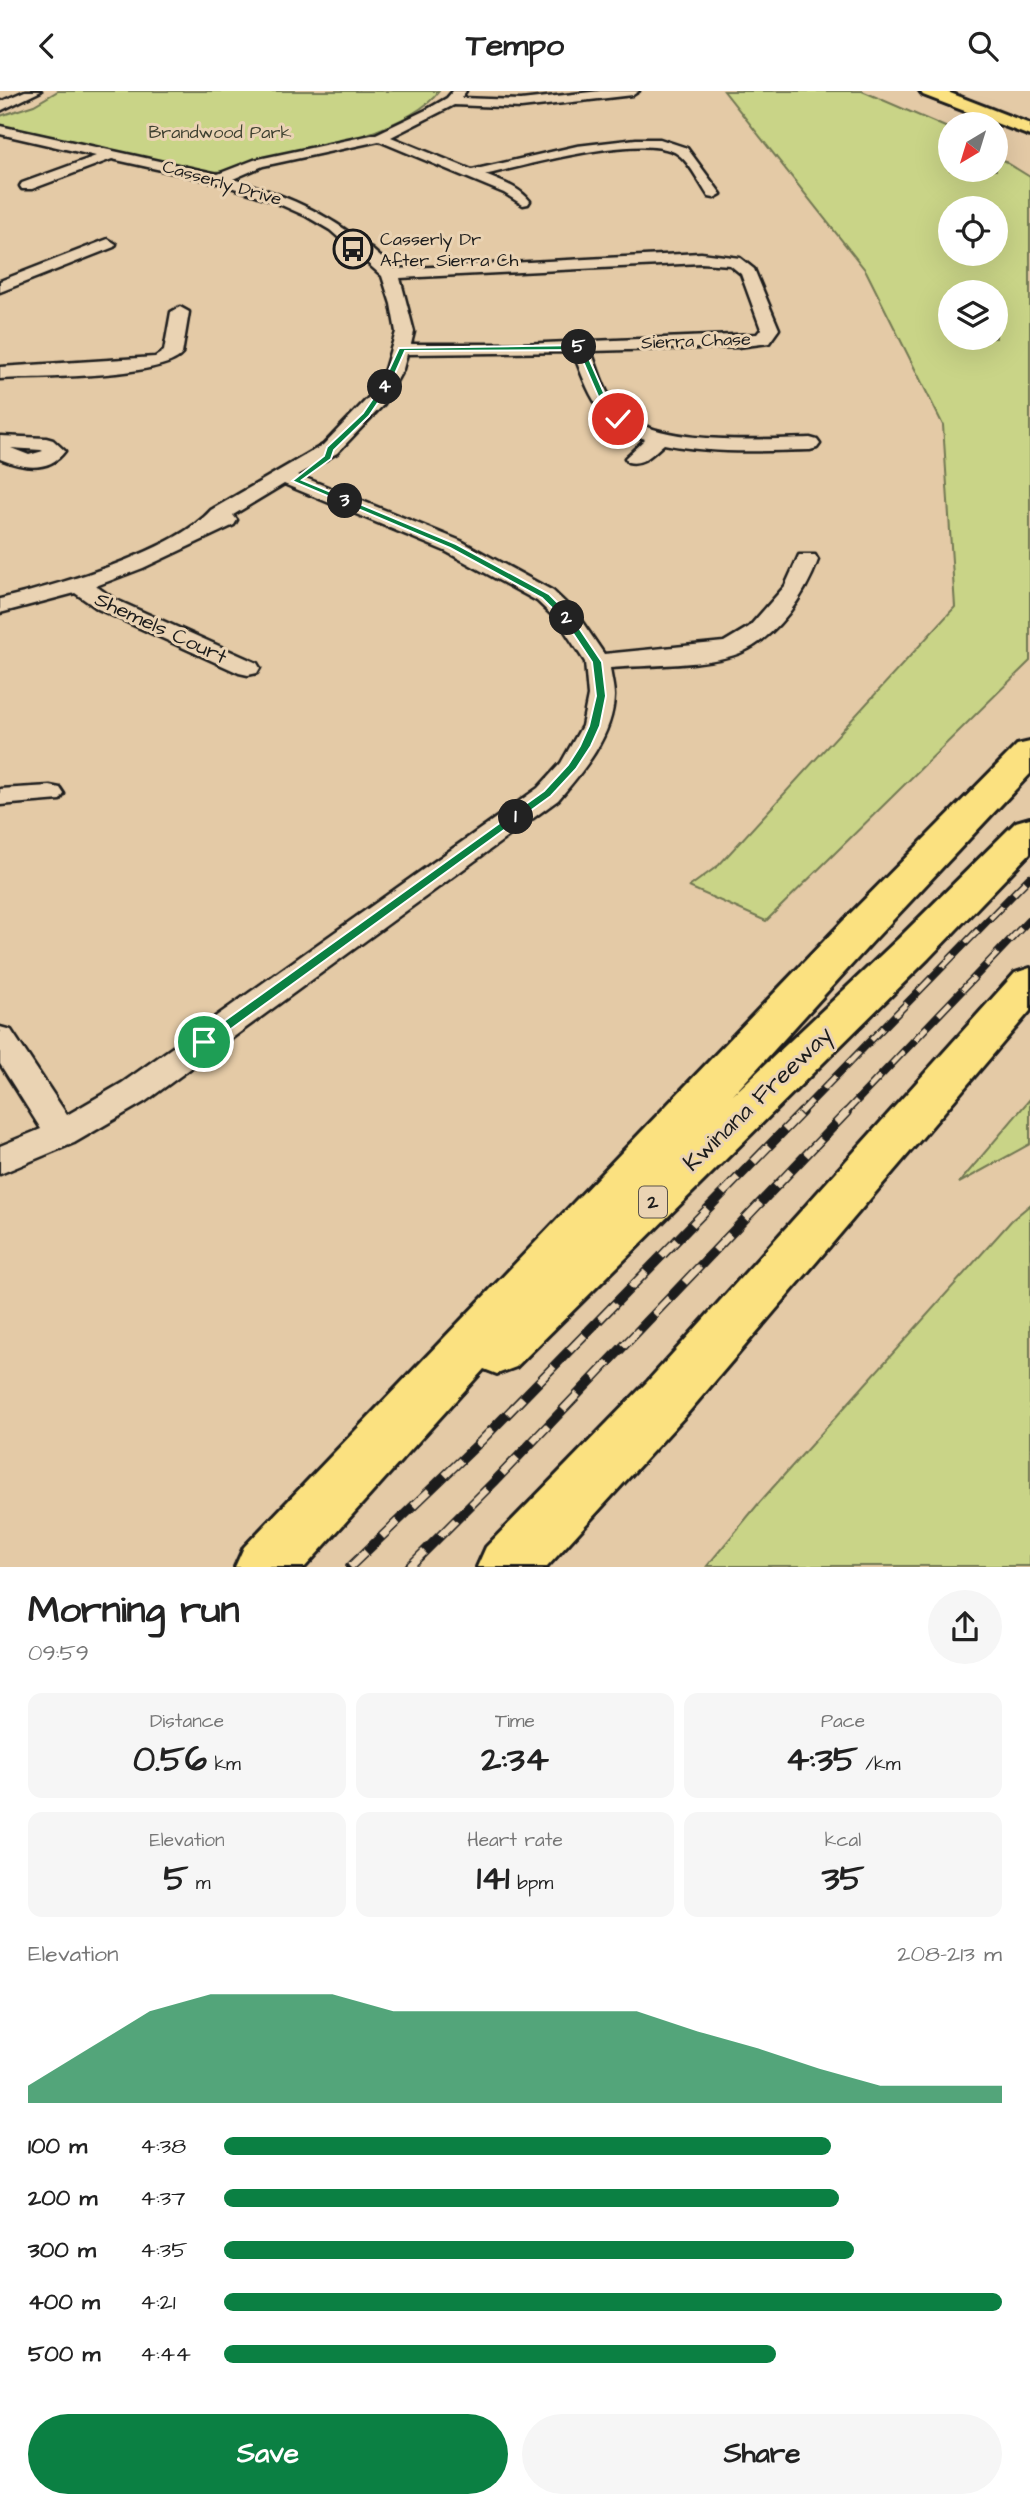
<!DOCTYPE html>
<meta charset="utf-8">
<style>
body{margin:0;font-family:"Architects Daughter",sans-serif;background:#f6f6f6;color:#222;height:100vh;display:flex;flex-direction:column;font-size:26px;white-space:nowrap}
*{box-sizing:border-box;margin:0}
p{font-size:23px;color:#767676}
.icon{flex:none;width:38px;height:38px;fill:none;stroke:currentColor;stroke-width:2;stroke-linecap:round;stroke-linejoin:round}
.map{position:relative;height:1476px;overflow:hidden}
.details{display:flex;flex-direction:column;background:#fff;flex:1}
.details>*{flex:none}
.needle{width:46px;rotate:218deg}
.tools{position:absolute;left:938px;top:21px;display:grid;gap:14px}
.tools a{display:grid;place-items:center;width:70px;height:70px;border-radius:50%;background:#fff;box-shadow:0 7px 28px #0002;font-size:35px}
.pin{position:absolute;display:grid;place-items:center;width:60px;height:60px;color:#fff;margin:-30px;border:4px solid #fff;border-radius:50%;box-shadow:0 2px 7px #0007}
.km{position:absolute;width:35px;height:35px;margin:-18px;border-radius:50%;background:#222;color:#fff;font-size:19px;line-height:35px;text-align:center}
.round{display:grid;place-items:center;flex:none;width:74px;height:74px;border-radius:37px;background:#f6f6f6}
.summary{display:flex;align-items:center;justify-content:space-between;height:119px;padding:0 28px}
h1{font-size:38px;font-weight:800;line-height:52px}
.metrics{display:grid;grid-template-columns:repeat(3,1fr);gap:10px;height:119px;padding:7px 28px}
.metrics div{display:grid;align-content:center;border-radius:14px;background:#f6f6f6;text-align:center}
.metrics b{font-size:35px;font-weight:800}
.metrics small{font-size:19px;font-weight:400}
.metrics p{font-size:19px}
.chart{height:196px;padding:14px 28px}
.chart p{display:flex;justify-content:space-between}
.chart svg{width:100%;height:126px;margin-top:7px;fill:#0b8043;opacity:.7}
.action{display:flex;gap:14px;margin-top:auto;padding:14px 28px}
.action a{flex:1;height:80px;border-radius:42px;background:#0b8043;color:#fff;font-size:28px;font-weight:800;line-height:80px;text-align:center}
.action a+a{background:#f6f6f6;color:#222}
ul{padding:0 28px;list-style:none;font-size:23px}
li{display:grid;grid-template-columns:112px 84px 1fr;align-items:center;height:52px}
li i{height:18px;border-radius:9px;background:#0b8043}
header{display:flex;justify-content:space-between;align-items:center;height:91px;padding:0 28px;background:#fff;font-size:32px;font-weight:800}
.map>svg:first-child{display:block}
</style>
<header><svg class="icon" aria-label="back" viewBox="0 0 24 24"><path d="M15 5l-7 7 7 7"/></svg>Tempo<svg class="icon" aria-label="search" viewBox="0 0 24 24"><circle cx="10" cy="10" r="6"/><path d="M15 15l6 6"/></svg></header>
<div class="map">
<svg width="1030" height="1476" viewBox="0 0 1030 1476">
<rect width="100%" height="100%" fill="#e4caa6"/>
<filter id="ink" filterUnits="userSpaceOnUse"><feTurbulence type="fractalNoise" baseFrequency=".0143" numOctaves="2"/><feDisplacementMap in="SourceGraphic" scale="14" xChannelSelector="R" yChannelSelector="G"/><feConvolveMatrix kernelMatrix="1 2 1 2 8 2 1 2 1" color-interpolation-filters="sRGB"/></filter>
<g filter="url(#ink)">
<!-- green -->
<path fill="#c9d487" stroke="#727852" stroke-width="2" fill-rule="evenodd" d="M58,0h381c-29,43 -159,67 -210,80l-17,1 -212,-47v-9l34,-11z
M724,0h138l88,38v41h46v-14l34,21v484l-264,260 -77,-34 30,-22 236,-258 -12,-182 -77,-154zM996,117v46h-46v-46zM996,201v46h-46v-46z
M1030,1008v45l-71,39z
M1030,1114v361h-323l52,-63 253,-283z"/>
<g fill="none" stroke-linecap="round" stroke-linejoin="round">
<defs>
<path id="minor" d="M25,0h16l-41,20v-9z
M453,0h13l-5,7 60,2 79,-9h39l-6,4 -112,13 -67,-3 -63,32 81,33 105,-24 59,-7h24l27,9 34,46 -7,4 -5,-1c-10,-14 -21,-40 -37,-46 -39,-16 -145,14 -187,24 17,7 34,12 45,26l-2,3 -5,1 -19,-12 -125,-52 -116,25 -30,13c67,21 109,41 161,90l307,-16 39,5 14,11 25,60 -10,14 -31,4 -147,4c7,18 12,38 24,54 30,43 147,34 195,33l7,2 3,4 -3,4 -7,2c-48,1 -98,4 -146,-6 -11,9 -21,22 -36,18l-3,-4 20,-19c-48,-16 -55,-44 -72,-87l-166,2 -4,15 -19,35 -47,49 -39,22 163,66 92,50 23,22 28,41 120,-12 25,-15 36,-41 14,-31h16l3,5c-13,36 -41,77 -78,93 -32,13 -94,12 -130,15 1,9 4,19 4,28 -1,40 -31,75 -56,104l-412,301 -72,42 -74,31v-28l41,-17 -41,-65v-37l11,3 56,85 55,-32 416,-295 23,-25 21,-37 6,-30 -3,-34 -26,-40 -22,-21 -92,-50 -161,-67 -51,31 4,5 -3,5 -91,43 -47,18 18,13 143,64 3,5 -3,5 -9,2 -9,-2 -141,-64 -23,-16 -75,20v-14c55,-13 174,-47 211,-89l112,-65 46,-48 16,-28 11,-37 -5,-28 -9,-28 -52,-46 -24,-14 -38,-17 -53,-17 -103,-23 -80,30h-10l-2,-3 2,-3 74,-27 -96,-22v-8l218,48 36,-14 122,-26 50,-24 21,-12zM701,172l29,2 11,9 20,55 -4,5 -236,10h-110l3,-12 -14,-54z
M108,148l8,5 -2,3 -114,45v-11z
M180,216l9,5 -7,42c-19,24 -147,23 -182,25v-12l155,-10 9,-6 7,-39z
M0,345l46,2 7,2 12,11c-16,22 -43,17 -65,8zM11,357l30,2 2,1 -14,4z
M50,695l10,2 4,6 -4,6 -60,5v-16z"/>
<path id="highway" d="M920,0h25l85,33v12l-107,-41z
M1030,651v32l-154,164 -143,157 165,-156 118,-117 14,-4v35l-102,106 -412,408 -19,7 -13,-5 -179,198h-70l9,-20 602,-629 171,-173z
M1030,877v43l-344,404 -139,152h-70l9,-20 162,-166 367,-408z"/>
</defs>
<!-- minor casing -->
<use href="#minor" stroke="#1c1c1c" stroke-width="5"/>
<!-- highway casing -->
<use href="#highway" stroke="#1c1c1c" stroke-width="6"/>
<!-- minor -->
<use href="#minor" fill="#ead3b3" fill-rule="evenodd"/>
<!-- highway -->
<use href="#highway" fill="#fbe180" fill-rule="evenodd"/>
<defs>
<path id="rail-far1" d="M800,1022l230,-236
M845,1022l185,-194"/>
<path id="rail" d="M350,1476l131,-126 321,-329
M409,1476l85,-85 353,-370"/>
</defs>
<!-- rail-far1 casing -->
<use href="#rail-far1" stroke="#1c1c1c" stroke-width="8"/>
<!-- rail casing -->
<use href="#rail" stroke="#1c1c1c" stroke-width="10"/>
<!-- rail-far1 -->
<use href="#rail-far1" stroke="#ead3b3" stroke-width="5" stroke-dasharray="17" stroke-linecap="butt"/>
<!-- rail -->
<use href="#rail" stroke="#ead3b3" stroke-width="7" stroke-dasharray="22" stroke-linecap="butt"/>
</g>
</g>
<!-- route -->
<path fill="#0b8043" stroke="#fff" stroke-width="2" d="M580,254l4,2 27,62 10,9v3h-5l-12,-11 -26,-60 -173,1 -15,34 -21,31 -35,34 -3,9 -29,21 154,64 93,50 22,22 31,46 4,34 -6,30 -9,20 -15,23 -25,27 -342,249h-10v-6l345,-248 24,-26 12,-19 9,-20 7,-30 -4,-34 -28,-42 -22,-22 -92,-50 -158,-67 32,-25 3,-9 36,-34 19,-28 17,-37z"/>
<!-- icons -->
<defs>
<symbol id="bus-ring" viewBox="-11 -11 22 22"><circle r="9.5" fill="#ead3b3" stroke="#1c1c1c" stroke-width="1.5"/><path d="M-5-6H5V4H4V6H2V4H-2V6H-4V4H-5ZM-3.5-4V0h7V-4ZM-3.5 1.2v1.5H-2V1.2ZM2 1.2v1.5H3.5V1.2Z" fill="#1c1c1c"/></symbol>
</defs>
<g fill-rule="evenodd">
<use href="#bus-ring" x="331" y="136" width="44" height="44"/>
</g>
<g text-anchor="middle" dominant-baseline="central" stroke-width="6" stroke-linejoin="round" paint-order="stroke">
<!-- far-park labels -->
<g font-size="18" fill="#3f4131" stroke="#ead3b3">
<text x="220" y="41">Brandwood Park</text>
</g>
<!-- far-street labels -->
<g font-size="18" fill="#1c1c1c" stroke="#ead3b3">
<text transform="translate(222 92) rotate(16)">Casserly Drive</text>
<text transform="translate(696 250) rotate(-2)">Sierra Chase</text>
</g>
<!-- far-poi labels -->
<g font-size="18" fill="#1c1c1c" stroke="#ead3b3" text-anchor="start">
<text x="380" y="148">Casserly Dr<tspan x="380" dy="21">After Sierra Ch</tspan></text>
</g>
<!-- shield labels -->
<rect fill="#ead3b3" stroke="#5a5349" stroke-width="2" x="639" y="1095.5" width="28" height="31" rx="5"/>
<g font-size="19" font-weight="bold" fill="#1c1c1c">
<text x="653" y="1111">2</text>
</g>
<!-- street labels -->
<g font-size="21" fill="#1c1c1c" stroke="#ead3b3">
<text transform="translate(161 537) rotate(25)">Shemels Court</text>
</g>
<!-- near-street labels -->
<g font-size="24" fill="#1c1c1c" stroke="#ead3b3">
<text transform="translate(758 1008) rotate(-44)">Kwinana Freeway</text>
</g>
</g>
</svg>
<div class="tools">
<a><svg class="needle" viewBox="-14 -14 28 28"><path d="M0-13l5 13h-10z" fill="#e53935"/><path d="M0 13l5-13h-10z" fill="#767676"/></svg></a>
<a><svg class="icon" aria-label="locate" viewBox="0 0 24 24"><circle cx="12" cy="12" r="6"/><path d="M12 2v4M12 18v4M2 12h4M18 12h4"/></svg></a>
<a><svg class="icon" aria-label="layers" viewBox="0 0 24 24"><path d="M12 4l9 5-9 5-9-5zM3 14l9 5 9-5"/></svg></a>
</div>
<div class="pin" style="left:204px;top:951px;background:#1e9e55"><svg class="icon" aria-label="arrive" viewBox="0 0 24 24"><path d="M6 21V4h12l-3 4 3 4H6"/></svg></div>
<div class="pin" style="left:618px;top:328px;background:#d93025"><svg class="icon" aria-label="check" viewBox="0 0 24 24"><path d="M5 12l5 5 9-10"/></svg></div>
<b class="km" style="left:516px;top:726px">1</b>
<b class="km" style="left:567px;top:527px">2</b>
<b class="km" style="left:345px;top:410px">3</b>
<b class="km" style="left:385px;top:296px">4</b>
<b class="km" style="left:579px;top:256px">5</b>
</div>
<section class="details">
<div class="summary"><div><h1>Morning run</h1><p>09:59</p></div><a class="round"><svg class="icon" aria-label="share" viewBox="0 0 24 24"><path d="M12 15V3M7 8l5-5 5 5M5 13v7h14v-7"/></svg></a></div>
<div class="metrics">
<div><p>Distance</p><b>0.56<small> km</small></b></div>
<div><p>Time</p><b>2:34</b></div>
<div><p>Pace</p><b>4:35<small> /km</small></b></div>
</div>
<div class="metrics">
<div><p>Elevation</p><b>5<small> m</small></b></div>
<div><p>Heart rate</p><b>141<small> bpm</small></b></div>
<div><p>kcal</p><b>35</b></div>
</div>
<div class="chart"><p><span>Elevation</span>208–213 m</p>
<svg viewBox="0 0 160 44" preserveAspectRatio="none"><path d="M0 44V38L10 25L20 12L30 6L40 6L50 6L60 12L70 12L80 12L90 12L100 12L110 19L120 25L130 32L140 38L150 38L160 38V44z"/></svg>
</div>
<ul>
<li><b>100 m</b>4:38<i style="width:78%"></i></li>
<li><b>200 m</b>4:37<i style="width:79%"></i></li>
<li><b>300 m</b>4:35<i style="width:81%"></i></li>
<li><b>400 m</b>4:21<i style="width:100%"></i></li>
<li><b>500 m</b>4:44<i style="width:71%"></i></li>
</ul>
<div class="action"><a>Save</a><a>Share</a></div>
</section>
